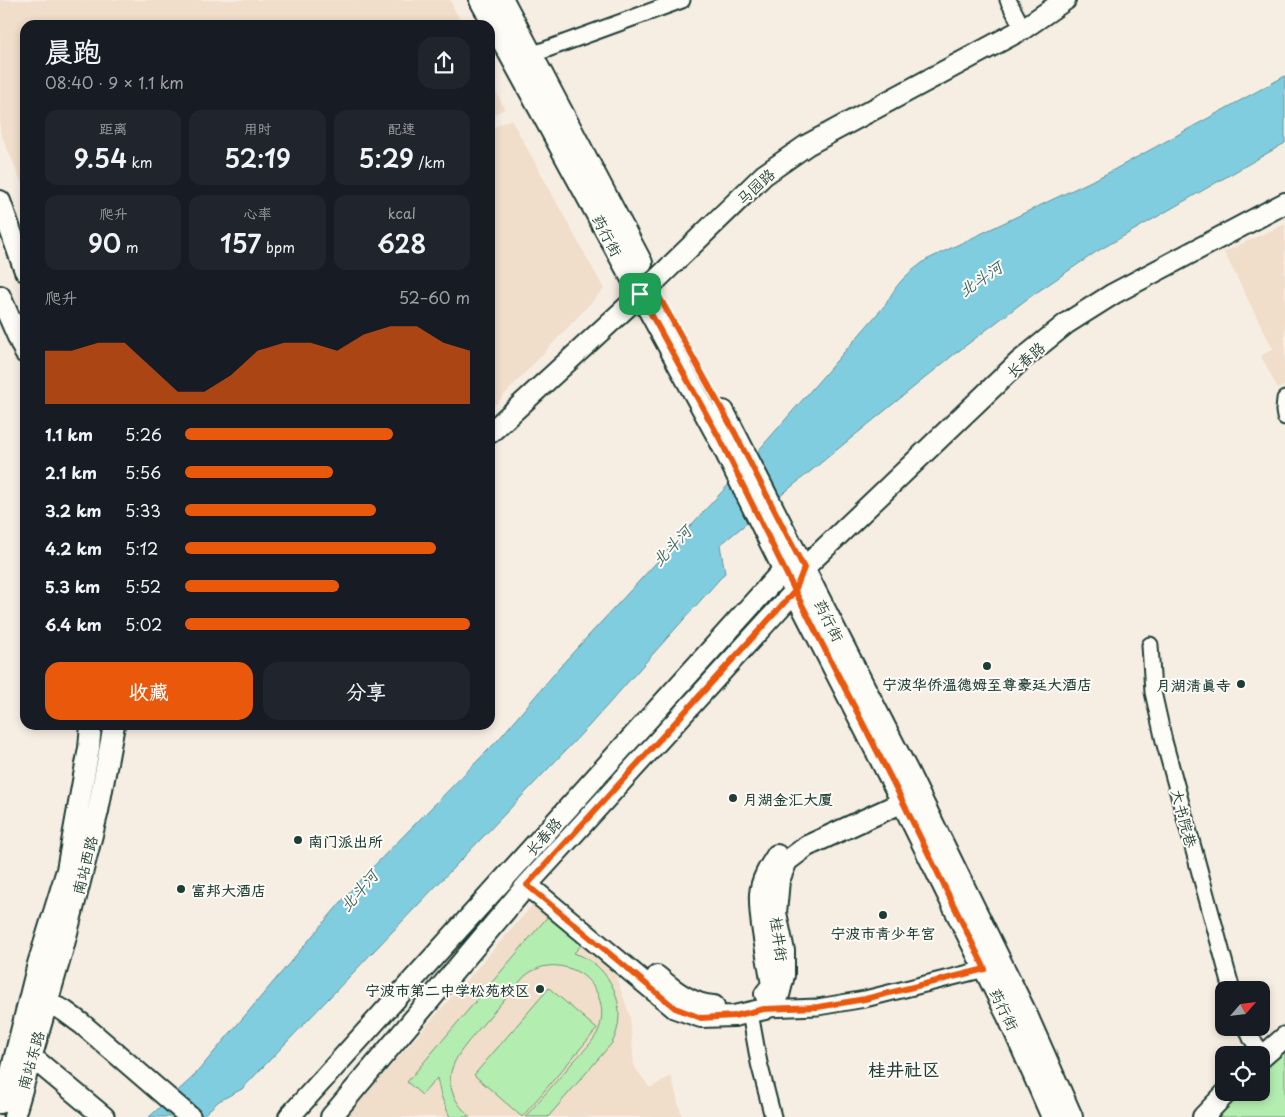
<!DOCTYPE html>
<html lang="zh">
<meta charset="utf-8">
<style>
body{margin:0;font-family:"Playpen Sans","LXGW WenKai TC",sans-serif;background:#20242c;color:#f1f3f6;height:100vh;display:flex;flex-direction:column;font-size:19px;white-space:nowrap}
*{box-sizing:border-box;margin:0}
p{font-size:16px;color:#9ea1a6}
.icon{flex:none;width:28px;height:28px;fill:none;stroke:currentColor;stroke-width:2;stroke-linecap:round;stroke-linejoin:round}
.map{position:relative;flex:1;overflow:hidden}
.side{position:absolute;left:20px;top:20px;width:475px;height:710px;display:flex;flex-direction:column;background:#171b24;border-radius:15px;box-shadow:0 2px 8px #0003}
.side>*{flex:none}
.needle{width:32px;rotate:62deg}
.fabs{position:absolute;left:1215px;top:981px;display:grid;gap:10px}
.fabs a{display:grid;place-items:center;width:55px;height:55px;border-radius:10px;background:#171b24;box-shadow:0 2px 8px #0003;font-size:25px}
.pin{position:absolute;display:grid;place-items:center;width:42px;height:42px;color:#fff;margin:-21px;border-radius:10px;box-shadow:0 2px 8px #0006}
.round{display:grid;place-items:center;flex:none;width:52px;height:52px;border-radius:15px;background:#20242c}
.summary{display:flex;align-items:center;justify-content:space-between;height:85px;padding:0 25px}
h1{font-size:28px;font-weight:600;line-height:38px}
.metrics{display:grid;grid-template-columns:repeat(3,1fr);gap:8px;height:85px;padding:5px 25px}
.metrics div{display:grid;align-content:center;border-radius:12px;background:#20242c;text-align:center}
.metrics b{font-size:25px;font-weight:600}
.metrics small{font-size:14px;font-weight:400}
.metrics p{font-size:14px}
.chart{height:140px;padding:10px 25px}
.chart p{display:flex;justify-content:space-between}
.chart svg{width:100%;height:90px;margin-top:5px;fill:#ea580c;opacity:.7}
.cta{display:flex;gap:10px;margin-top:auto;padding:10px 25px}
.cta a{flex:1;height:58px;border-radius:15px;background:#ea580c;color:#fff;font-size:20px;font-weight:600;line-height:58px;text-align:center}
.cta a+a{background:#20242c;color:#f1f3f6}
ul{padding:0 25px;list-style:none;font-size:16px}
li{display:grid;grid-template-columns:80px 60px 1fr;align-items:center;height:38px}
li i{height:12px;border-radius:6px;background:#ea580c}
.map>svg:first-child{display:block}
</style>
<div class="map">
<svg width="1285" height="1117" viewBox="0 0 1285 1117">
<rect width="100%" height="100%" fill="#f7eee3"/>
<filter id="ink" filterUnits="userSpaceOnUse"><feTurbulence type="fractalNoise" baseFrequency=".02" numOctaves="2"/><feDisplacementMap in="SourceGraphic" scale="10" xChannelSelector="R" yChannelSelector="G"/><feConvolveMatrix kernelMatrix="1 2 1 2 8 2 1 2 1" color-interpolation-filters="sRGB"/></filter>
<g filter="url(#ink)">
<!-- built -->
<path fill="#f0ddca" d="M0,0h450l12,25h-437v166l-25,-60z
M490,80l15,29 -15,7z
M511,119l93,170 -114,121v-281z
M1285,224v161l-7,4 -17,-33 12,-7 -49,-97z
M538,899l73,63 19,54 4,50 16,22 21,-12 11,41h-336z"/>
<!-- green -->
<path fill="#b4edb0" stroke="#6a9572" d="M550,914l34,28 -10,11c38,12 56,56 38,90l-64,74h-23c16,-18 32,-37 48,-55 9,-10 21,-20 26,-33 9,-24 -5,-52 -28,-60 -17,-6 -32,-4 -46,7 -14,15 -27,31 -41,47 -27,32 -53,56 -14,94h-20l-9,-21 -4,-18 -15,17 -15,-13z
M549,988l48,41 -75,88 -48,-42z
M1285,1047v70h-75l25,-24 26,-1v-25z"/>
<!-- water -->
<path fill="#81cde0" stroke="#5a939b" d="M1285,76v67l-189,109 -69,47 -75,57 -232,189 5,28 -137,154 -346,362 -23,12 -18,16h-52l44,-40 165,-195 141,-143 67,-79 165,-178 155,-178c13,-24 19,-28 40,-44l182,-87z"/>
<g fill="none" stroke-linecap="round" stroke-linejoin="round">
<defs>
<path id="street" d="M1008,0l15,29
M531,55l151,-55
M1285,399l-1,12 1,6
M1150,645l3,47 11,49 68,249
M765,1009l53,-2 47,-8 120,-30
M750,1013l9,50 14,54
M1247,1028l4,10 13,17"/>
<path id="secondary" d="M0,201l25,70
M0,296l25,57
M490,433l162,-149 112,-109 43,-30 216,-116 42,-29
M527,885l148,123 26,9 33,-1 31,-7 14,-14 5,-20v-24l-8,-38 3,-33 8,-19 20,-15 96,-44
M657,976c16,14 35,29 57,30
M765,994l7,-9c-4,-27 -13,-64 -12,-91 1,-14 10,-28 17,-39
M34,998l29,12 19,14 108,93
M21,1048l83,69
M1261,1058l24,-21
M0,1103l10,-27 28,-112 29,-94 22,-122 2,-23
M14,1117l49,-169 35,-137 16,-86
M289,1117l495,-548 15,-1
M331,1117l196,-232 268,-294 9,-23 216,-207 47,-38 46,-29 172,-91
M1203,1117l24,-25"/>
<path id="primary" d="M481,0l240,441 74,150 102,199 114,231 42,96
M502,0l139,263
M723,412l184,360 118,241 46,104"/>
</defs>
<!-- street casing -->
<use href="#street" stroke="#1f3d34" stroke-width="19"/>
<!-- secondary casing -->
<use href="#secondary" stroke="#1f3d34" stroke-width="24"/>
<!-- primary casing -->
<use href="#primary" stroke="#1f3d34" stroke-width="26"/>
<!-- street -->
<use href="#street" stroke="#fdfcf7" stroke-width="15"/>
<!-- secondary -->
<use href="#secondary" stroke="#fdfcf7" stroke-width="20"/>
<!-- primary -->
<use href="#primary" stroke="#fdfcf7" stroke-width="22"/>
</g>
</g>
<g fill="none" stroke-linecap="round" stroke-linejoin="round" filter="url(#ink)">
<defs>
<path id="route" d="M640,294l81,147 74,150 -268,294 148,123 26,10 33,-2 30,-7 54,-2 47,-8 120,-30 -88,-179 -102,-199 9,-23 -69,-135 -83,-149 -12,10"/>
</defs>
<!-- route casing -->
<use href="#route" stroke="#fff" stroke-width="10"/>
<!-- route -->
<use href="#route" stroke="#ea580c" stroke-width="6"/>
</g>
<!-- markers -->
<g fill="#1f3d34" stroke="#fdfcf7" stroke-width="2">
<circle cx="987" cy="666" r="5"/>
<circle cx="1241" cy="684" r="5"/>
<circle cx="733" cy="798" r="5"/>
<circle cx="298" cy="840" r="5"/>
<circle cx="181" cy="889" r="5"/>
<circle cx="883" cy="915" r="5"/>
<circle cx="540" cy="989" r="5"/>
</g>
<g text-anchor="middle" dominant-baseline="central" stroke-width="4" stroke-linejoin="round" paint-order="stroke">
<!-- street labels -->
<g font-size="15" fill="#1f3d34" stroke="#fdfcf7">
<text transform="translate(755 186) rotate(-42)">马园路</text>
<text transform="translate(608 235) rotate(62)">药行街</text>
<text transform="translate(1025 359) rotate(-41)">长春路</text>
<text transform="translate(830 620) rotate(63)">药行街</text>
<text transform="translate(1185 818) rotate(75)">大书院巷</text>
<text transform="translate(543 836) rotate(-48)">长春路</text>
<text transform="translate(84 865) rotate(-76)">南站西路</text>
<text transform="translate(780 939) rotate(82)">桂井街</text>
<text transform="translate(1005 1009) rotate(64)">药行街</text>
<text transform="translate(30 1060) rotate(-74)">南站东路</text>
</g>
<!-- poi labels -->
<g font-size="15" font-weight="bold" fill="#1f3d34" stroke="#fdfcf7" text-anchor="start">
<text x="987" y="683" text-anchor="middle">宁波华侨温德姆至尊豪廷大酒店</text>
<text x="1231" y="684" text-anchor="end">月湖清真寺</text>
<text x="743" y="798">月湖金汇大厦</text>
<text x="308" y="840">南门派出所</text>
<text x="191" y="889">富邦大酒店</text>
<text x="883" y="932" text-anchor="middle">宁波市青少年宫</text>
<text x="530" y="989" text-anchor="end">宁波市第二中学松苑校区</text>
</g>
<!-- water labels -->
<g font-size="16" font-style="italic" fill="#38615f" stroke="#fdfcf7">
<text transform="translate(980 278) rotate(-34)">北斗河</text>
<text transform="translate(671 545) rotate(-46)">北斗河</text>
<text transform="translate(358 890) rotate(-49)">北斗河</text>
</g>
<!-- quarter labels -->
<g font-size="18" font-weight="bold" fill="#1f3d34" stroke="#fdfcf7">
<text x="904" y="1068">桂井社区</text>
</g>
</g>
</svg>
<div class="fabs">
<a><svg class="needle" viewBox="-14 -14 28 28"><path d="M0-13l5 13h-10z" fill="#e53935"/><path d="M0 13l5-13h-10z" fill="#9ea1a6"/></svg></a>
<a><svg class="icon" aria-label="locate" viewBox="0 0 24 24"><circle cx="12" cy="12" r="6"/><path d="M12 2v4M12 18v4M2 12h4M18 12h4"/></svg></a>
</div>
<div class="pin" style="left:640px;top:294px;background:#1e9e55"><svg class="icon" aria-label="arrive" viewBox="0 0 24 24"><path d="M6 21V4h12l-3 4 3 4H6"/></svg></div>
<section class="side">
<div class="summary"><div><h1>晨跑</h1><p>08:40 · 9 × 1.1 km</p></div><a class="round"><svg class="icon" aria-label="share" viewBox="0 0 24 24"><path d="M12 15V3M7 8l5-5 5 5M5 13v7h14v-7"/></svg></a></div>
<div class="metrics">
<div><p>距离</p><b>9.54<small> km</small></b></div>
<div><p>用时</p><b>52:19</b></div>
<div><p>配速</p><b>5:29<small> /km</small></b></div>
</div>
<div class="metrics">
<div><p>爬升</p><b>90<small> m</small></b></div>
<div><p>心率</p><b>157<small> bpm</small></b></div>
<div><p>kcal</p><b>628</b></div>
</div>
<div class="chart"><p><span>爬升</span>52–60 m</p>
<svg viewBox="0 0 160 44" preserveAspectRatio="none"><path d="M0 44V18L10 18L20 14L30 14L40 26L50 38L60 38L70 30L80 18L90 14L100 14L110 18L120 10L130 6L140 6L150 14L160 18V44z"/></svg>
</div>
<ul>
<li><b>1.1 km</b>5:26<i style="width:73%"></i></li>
<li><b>2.1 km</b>5:56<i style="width:52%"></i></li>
<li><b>3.2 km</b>5:33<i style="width:67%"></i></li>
<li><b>4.2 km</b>5:12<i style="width:88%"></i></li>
<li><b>5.3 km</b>5:52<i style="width:54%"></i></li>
<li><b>6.4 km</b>5:02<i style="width:100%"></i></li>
</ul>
<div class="cta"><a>收藏</a><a>分享</a></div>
</section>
</div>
